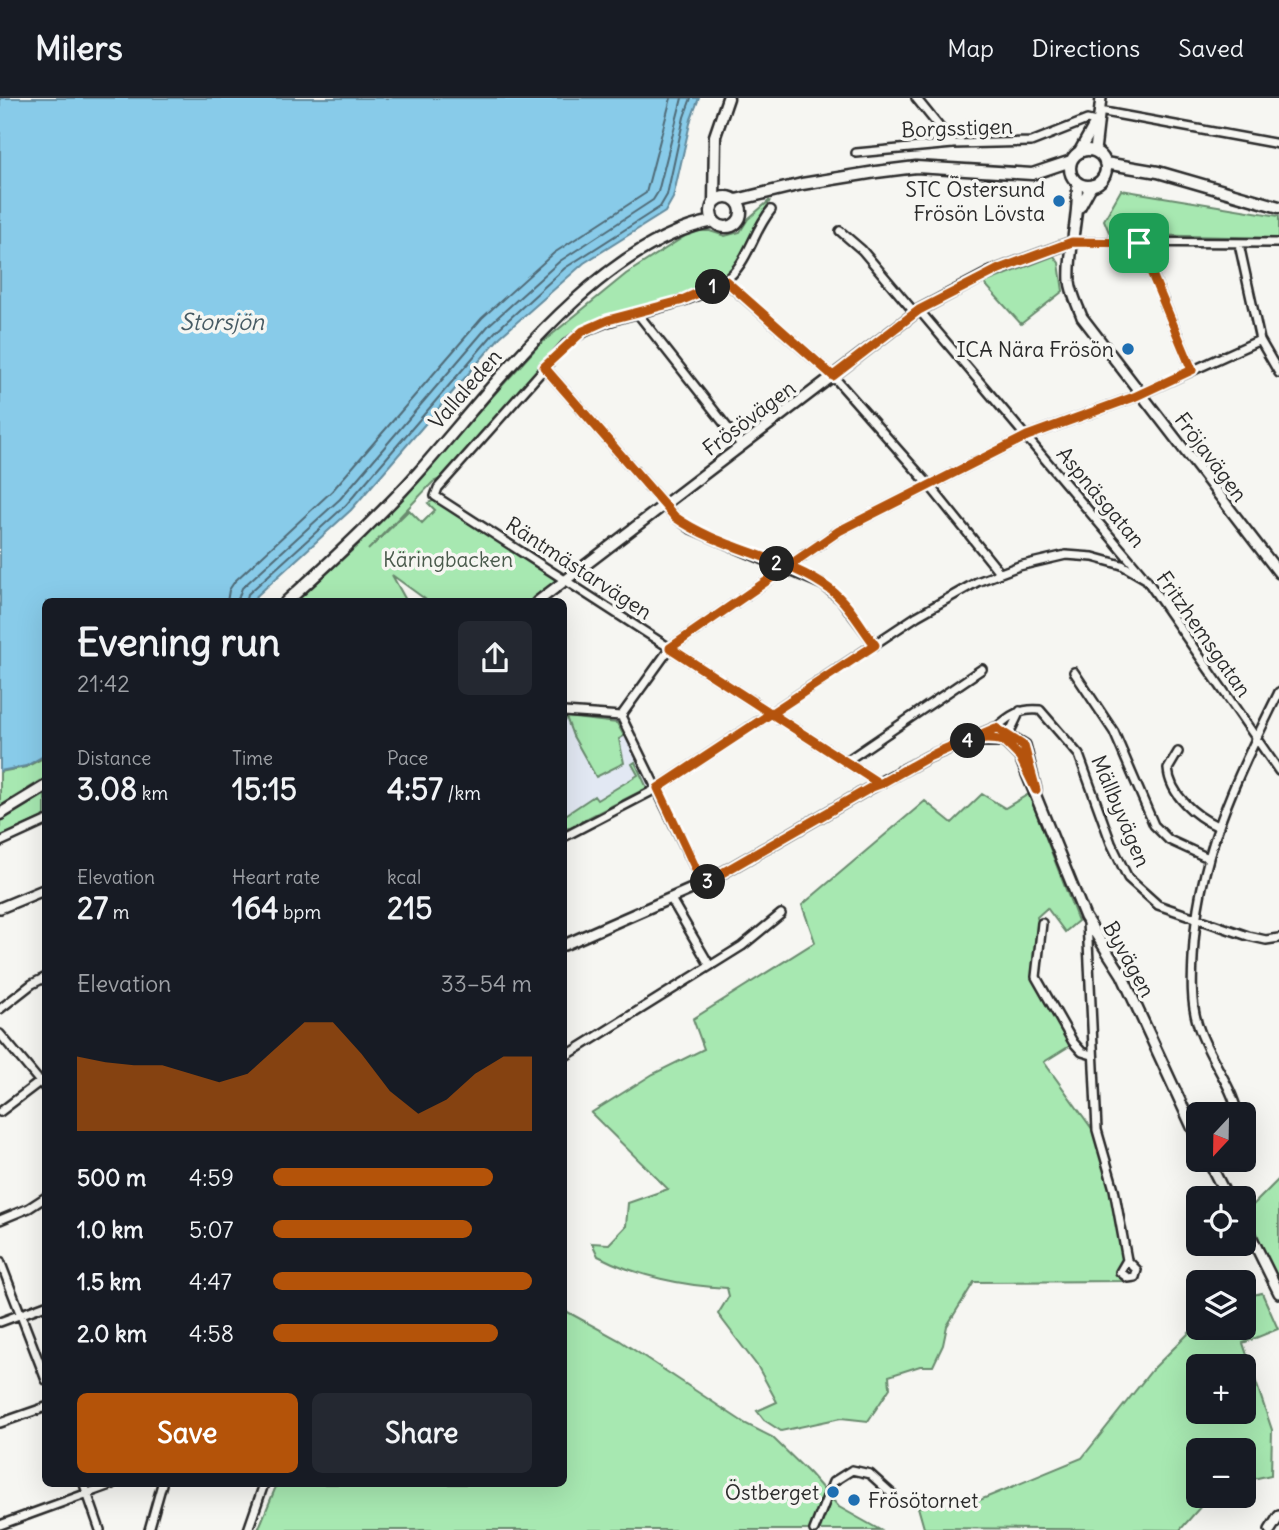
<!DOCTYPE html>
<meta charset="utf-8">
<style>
body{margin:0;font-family:Delius,sans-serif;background:#242831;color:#f1f3f6;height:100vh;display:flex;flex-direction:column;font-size:26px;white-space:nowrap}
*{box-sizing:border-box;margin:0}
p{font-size:23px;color:#9ea1a6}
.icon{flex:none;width:38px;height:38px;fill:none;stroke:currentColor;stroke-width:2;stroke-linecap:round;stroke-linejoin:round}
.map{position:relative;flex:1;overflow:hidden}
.drawer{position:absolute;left:42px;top:500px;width:525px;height:889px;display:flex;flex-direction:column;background:#171b24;border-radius:10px;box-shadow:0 7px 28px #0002}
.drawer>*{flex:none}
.needle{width:46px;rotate:202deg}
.controls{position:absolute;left:1186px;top:1004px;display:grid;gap:14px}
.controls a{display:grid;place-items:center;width:70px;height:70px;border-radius:10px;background:#171b24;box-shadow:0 7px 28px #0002;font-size:35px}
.pin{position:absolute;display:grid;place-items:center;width:60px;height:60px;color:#fff;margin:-30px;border-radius:14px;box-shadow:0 4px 10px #0006}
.km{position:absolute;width:35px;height:35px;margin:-18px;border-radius:50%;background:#222;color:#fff;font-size:19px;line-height:35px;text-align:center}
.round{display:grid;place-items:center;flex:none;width:74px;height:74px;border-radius:10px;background:#242831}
.summary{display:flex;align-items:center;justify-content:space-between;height:119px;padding:0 35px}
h1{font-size:38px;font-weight:800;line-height:52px}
.stats{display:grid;grid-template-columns:repeat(3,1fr);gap:10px;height:119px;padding:7px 35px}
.stats div{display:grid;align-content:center}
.stats b{font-size:30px;font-weight:800}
.stats small{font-size:19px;font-weight:400}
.stats p{font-size:19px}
.chart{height:196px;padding:14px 35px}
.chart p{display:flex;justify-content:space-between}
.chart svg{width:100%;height:126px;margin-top:7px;fill:#b45309;opacity:.7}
.button{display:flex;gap:14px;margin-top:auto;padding:14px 35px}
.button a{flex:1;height:80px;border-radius:10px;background:#b45309;color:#fff;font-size:28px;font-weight:800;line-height:80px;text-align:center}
.button a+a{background:#242831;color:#f1f3f6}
ul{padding:0 35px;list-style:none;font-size:23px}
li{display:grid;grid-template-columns:112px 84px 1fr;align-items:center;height:52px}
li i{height:18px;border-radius:9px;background:#b45309}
header{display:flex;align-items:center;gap:42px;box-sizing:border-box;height:98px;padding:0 35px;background:#171b24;border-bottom:2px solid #363941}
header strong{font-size:33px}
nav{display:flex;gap:38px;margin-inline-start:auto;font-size:24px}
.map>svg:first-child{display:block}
</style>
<header>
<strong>Milers</strong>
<nav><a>Map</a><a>Directions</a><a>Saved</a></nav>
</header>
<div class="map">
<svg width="1279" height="1432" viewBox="0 0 1279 1432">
<rect width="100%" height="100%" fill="#f6f6f2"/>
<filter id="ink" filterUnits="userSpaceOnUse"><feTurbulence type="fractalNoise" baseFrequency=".0143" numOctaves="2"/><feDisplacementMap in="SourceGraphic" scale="14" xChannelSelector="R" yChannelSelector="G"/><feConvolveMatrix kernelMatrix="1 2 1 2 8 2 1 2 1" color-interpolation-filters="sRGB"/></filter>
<g filter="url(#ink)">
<!-- built -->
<path fill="#e2e8f3" d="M564,614l52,2 42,74 -94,50z"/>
<!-- green -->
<path fill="#a7e8b1" stroke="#698a6e" stroke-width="2" fill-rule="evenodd" d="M1121,92l158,26v22l-140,-3 1,-11 -18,1 -13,7 -5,-12z
M770,102l-19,41 -16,26 -12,11 -71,29 -56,13 -36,25 -118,133 -9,4 -65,68 41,-40 13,13 13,-13 -7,-7 9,-4 124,81 -31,22h-112l7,-3 -33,-24 15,27h-111l64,-59 179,-198 87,-71 67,-43h17l15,5 15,-4 8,-13z
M1054,158l5,7 4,28 -42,33 -37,-41z
M566,619l51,6 7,13 -5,3 5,24 -28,14 -23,-41z
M45,659v21l-45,28v-34l26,-5z
M635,664l12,26 -83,42v-14l30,-20 3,4 41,-25 -6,-11z
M45,694v24l-45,21v-17z
M982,696l23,14 24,-14 49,127 -13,11 -18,-24 -10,9 6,22 -4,44 37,59 -32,20 51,71 17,56 13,70 -7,13 8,9 -152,1 -27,44 -4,19 -10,21h-13l-31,10 1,12 -22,33 -27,-3 -60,13 -17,-11 -7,-9 20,-9 -19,-35 -40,-53 11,-18 -2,-8c-43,-2 -91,-12 -129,-32l-6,-13 17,1 17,-18 2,-23 40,-14 -77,-76 62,-39 51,-25 -11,-30 122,-77 -13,-37 123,-104 27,22z
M1279,1081v100l-16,-28 -14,-42z
M1262,1195l16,36 -35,14 29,87 -1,45 -27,6v-30h-45v45h11l-30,34 -256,-2 -6,-21 62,-7 102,-42 70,-88 47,-47v5h45v-31zM1199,1269h45v45h-45z
M564,1212l55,30 127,84 26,13 37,36 30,34 41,23h-622l19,-46h287z"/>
<!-- water -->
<path fill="#88cbe9" stroke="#638b9d" stroke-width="2" d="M0,0h699l-8,21 -18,79 -8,14 -81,51 -84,74 -149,173 -101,92h-204l-1,153 -19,11 -26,5z"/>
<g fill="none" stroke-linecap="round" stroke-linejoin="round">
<!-- shore -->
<path stroke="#506b77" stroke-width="2" d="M227,504l2,-12 6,-9 97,-90 150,-173 72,-65 92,-60 25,-95
M237,504l5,-14 98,-89 149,-174 71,-64 93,-61 5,-8 24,-94
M246,504l2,-8 98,-89 149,-173 70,-64 95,-61 7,-12 17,-78 7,-19"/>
<defs>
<path id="minor" d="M916,0l37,46
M1099,13l180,33
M856,55l97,-9 78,-2 56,-22 9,2
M771,112c-18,21 -23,55 -47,71 -48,34 -112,27 -158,63l-128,144 -3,8 445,288
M840,133l22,19 53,63
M1072,144l207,1
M1139,144l53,128
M1239,146l21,96 19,33
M725,183l108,95 97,110 70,87
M919,212l223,264
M638,216l104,132
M544,269l131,150 16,12 132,56 18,15 34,45
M1074,574l40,60 40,93 15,15 37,17
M564,614l57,4 82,168
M621,618l49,-68 169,-117 188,-95 107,-39 126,-57
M1007,640l13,-27
M998,642l-2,-12c14,-13 25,-20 44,-18l39,45 32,88 17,35 30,27 90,31 18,4 13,-2
M1178,654l-10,17c2,26 27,47 49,57
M845,664l137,-93
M564,739l94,-49 259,-172 60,-34 42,-16 47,-11 27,2 29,8 24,14 133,192
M0,744l46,-21
M671,801l39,67
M1087,823l10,209 17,59 13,71 -7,12 8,6 7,-1 2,-7 -10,-10
M1042,825l-6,54 37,65 9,10 10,3
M0,911l32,-25 14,-7
M0,936l46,55
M564,959l178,-111 39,-32
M0,1014l46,-35
M1238,1017c-7,-33 -32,-60 -41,-93 -6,-20 -5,-43 -4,-64 4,-101 42,-177 86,-266
M1212,1071l11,-9
M0,1122l29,-12 17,-11
M0,1163l46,119
M0,1224l46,-17
M0,1325l46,-16
M84,1386l16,46
M0,1427l113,-41
M149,1432l13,-46
M248,1432l16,-46
M814,1432l19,-48 19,-12 18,4 22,20"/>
<path id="tertiary" d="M1095,53l6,-53
M1079,54l14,-25
M1077,84c3,34 -9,65 -7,99 1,12 8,25 12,36l197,256
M1080,109l12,-22
M537,504l382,-292 72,-38 81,-30
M974,643h30l16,16 65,160 37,58 77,167
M0,810l46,-19
M564,847l139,-61 169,-97 56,-30 68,-29 29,17 11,45
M1208,1062l20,39
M1244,1124l35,71
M1270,1432l9,-14"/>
<path id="secondary" d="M1070 70a18 18 0 1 1 36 0a18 18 0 1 1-36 0Z
M1105,65l53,9 121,35
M711 114a15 15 0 1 1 30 0a15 15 0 1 1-30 0Z
M736,102l66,-16 74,-12 40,-5 116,7 39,-13
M714,104l1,-66 13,-38
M286,504c47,-42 92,-84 133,-130 75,-85 180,-230 295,-251
M0,716l46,-28"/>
</defs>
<!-- minor casing -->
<use href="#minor" stroke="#2b2b2b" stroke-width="12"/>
<!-- tertiary casing -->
<use href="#tertiary" stroke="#2b2b2b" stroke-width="14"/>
<!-- secondary casing -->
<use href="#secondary" stroke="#2b2b2b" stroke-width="15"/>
<!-- minor -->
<use href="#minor" stroke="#f6f6f2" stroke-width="7"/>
<!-- tertiary -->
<use href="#tertiary" stroke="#f6f6f2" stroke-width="9"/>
<!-- secondary -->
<use href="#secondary" stroke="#f6f6f2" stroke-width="10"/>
</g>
</g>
<g fill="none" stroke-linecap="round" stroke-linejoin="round" filter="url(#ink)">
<defs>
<path id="route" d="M1139,145l-67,-1 -73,27 -80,41 -86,66 -107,-95 -46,20 -72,19 -25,11 -39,36 131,150c46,33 110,39 156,73 18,14 30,37 44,55l-217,143 45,96 169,-97 8,-3c35,-19 82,-54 124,-43l16,16 16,33 -12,-44 -28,-18 -68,29 -48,27c-70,-45 -140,-91 -210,-136l169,-117 188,-95 107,-39 58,-27 -53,-127"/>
</defs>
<!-- route casing -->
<use href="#route" stroke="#fff" stroke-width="14"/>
<!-- route -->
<use href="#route" stroke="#b45309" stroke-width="9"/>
</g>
<!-- markers -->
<g fill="#1f6fb2" stroke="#f6f6f2" stroke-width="2.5">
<circle cx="1059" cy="103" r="7"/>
<circle cx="1128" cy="251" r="7"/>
<circle cx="833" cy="1394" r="7"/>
<circle cx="854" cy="1402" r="7"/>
</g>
<g text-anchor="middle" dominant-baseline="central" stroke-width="7" stroke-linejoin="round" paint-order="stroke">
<!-- street labels -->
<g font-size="21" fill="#2b2b2b" stroke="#f6f6f2">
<text transform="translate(957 30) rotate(-2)">Borgsstigen</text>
<text transform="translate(465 291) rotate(-49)">Vallaleden</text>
<text transform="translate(749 320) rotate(-37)">Frösövägen</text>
<text transform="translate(1211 359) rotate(53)">Fröjavägen</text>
<text transform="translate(1101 399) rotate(50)">Aspnäsgatan</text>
<text transform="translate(579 470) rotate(33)">Räntmästarvägen</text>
<text transform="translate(1204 536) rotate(55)">Fritzhemsgatan</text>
<text transform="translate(1121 713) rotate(67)">Mällbyvägen</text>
<text transform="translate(1129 861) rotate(61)">Byvägen</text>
</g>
<!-- poi labels -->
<g font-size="21" fill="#2b2b2b" stroke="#f6f6f2" text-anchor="end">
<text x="1045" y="91">STC Östersund<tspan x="1045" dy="24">Frösön Lövsta</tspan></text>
<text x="1114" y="251">ICA Nära Frösön</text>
<text x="819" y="1394">Östberget</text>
<text x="868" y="1402" text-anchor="start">Frösötornet</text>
</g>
<!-- park labels -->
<g font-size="21" fill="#4a5a4c" stroke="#f6f6f2">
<text x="448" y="461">Käringbacken</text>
</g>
<!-- water labels -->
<g font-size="23" font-style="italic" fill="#475b64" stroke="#f6f6f2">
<text x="222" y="223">Storsjön</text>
</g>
</g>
</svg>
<div class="controls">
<a><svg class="needle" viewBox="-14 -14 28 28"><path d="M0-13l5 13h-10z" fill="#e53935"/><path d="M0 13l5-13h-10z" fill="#9ea1a6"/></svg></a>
<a><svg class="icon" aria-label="locate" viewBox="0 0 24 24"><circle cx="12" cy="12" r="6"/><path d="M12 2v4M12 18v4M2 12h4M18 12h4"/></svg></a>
<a><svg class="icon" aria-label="layers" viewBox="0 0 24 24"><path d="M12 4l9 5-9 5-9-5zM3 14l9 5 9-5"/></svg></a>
<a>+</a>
<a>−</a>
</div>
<div class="pin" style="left:1139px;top:145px;background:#1e9e55"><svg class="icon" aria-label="arrive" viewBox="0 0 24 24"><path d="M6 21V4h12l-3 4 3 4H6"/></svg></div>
<b class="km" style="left:713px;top:189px">1</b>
<b class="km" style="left:777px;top:466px">2</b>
<b class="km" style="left:708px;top:784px">3</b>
<b class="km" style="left:968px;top:643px">4</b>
<section class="drawer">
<div class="summary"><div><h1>Evening run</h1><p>21:42</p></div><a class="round"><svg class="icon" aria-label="share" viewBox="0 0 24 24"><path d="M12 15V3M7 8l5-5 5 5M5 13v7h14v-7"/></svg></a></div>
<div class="stats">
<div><p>Distance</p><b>3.08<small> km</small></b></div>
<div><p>Time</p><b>15:15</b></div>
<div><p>Pace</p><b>4:57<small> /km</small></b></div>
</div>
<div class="stats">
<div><p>Elevation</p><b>27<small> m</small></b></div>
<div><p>Heart rate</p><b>164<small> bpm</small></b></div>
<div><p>kcal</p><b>215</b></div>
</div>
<div class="chart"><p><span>Elevation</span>33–54 m</p>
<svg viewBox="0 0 160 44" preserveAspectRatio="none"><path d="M0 44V18L10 20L20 21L30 21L40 24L50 27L60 24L70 15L80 6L90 6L100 17L110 30L120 38L130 33L140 24L150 18L160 18V44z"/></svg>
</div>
<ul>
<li><b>500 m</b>4:59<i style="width:85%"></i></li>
<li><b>1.0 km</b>5:07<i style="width:77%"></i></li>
<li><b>1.5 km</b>4:47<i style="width:100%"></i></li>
<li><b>2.0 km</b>4:58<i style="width:87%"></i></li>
</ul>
<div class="button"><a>Save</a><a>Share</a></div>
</section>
</div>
